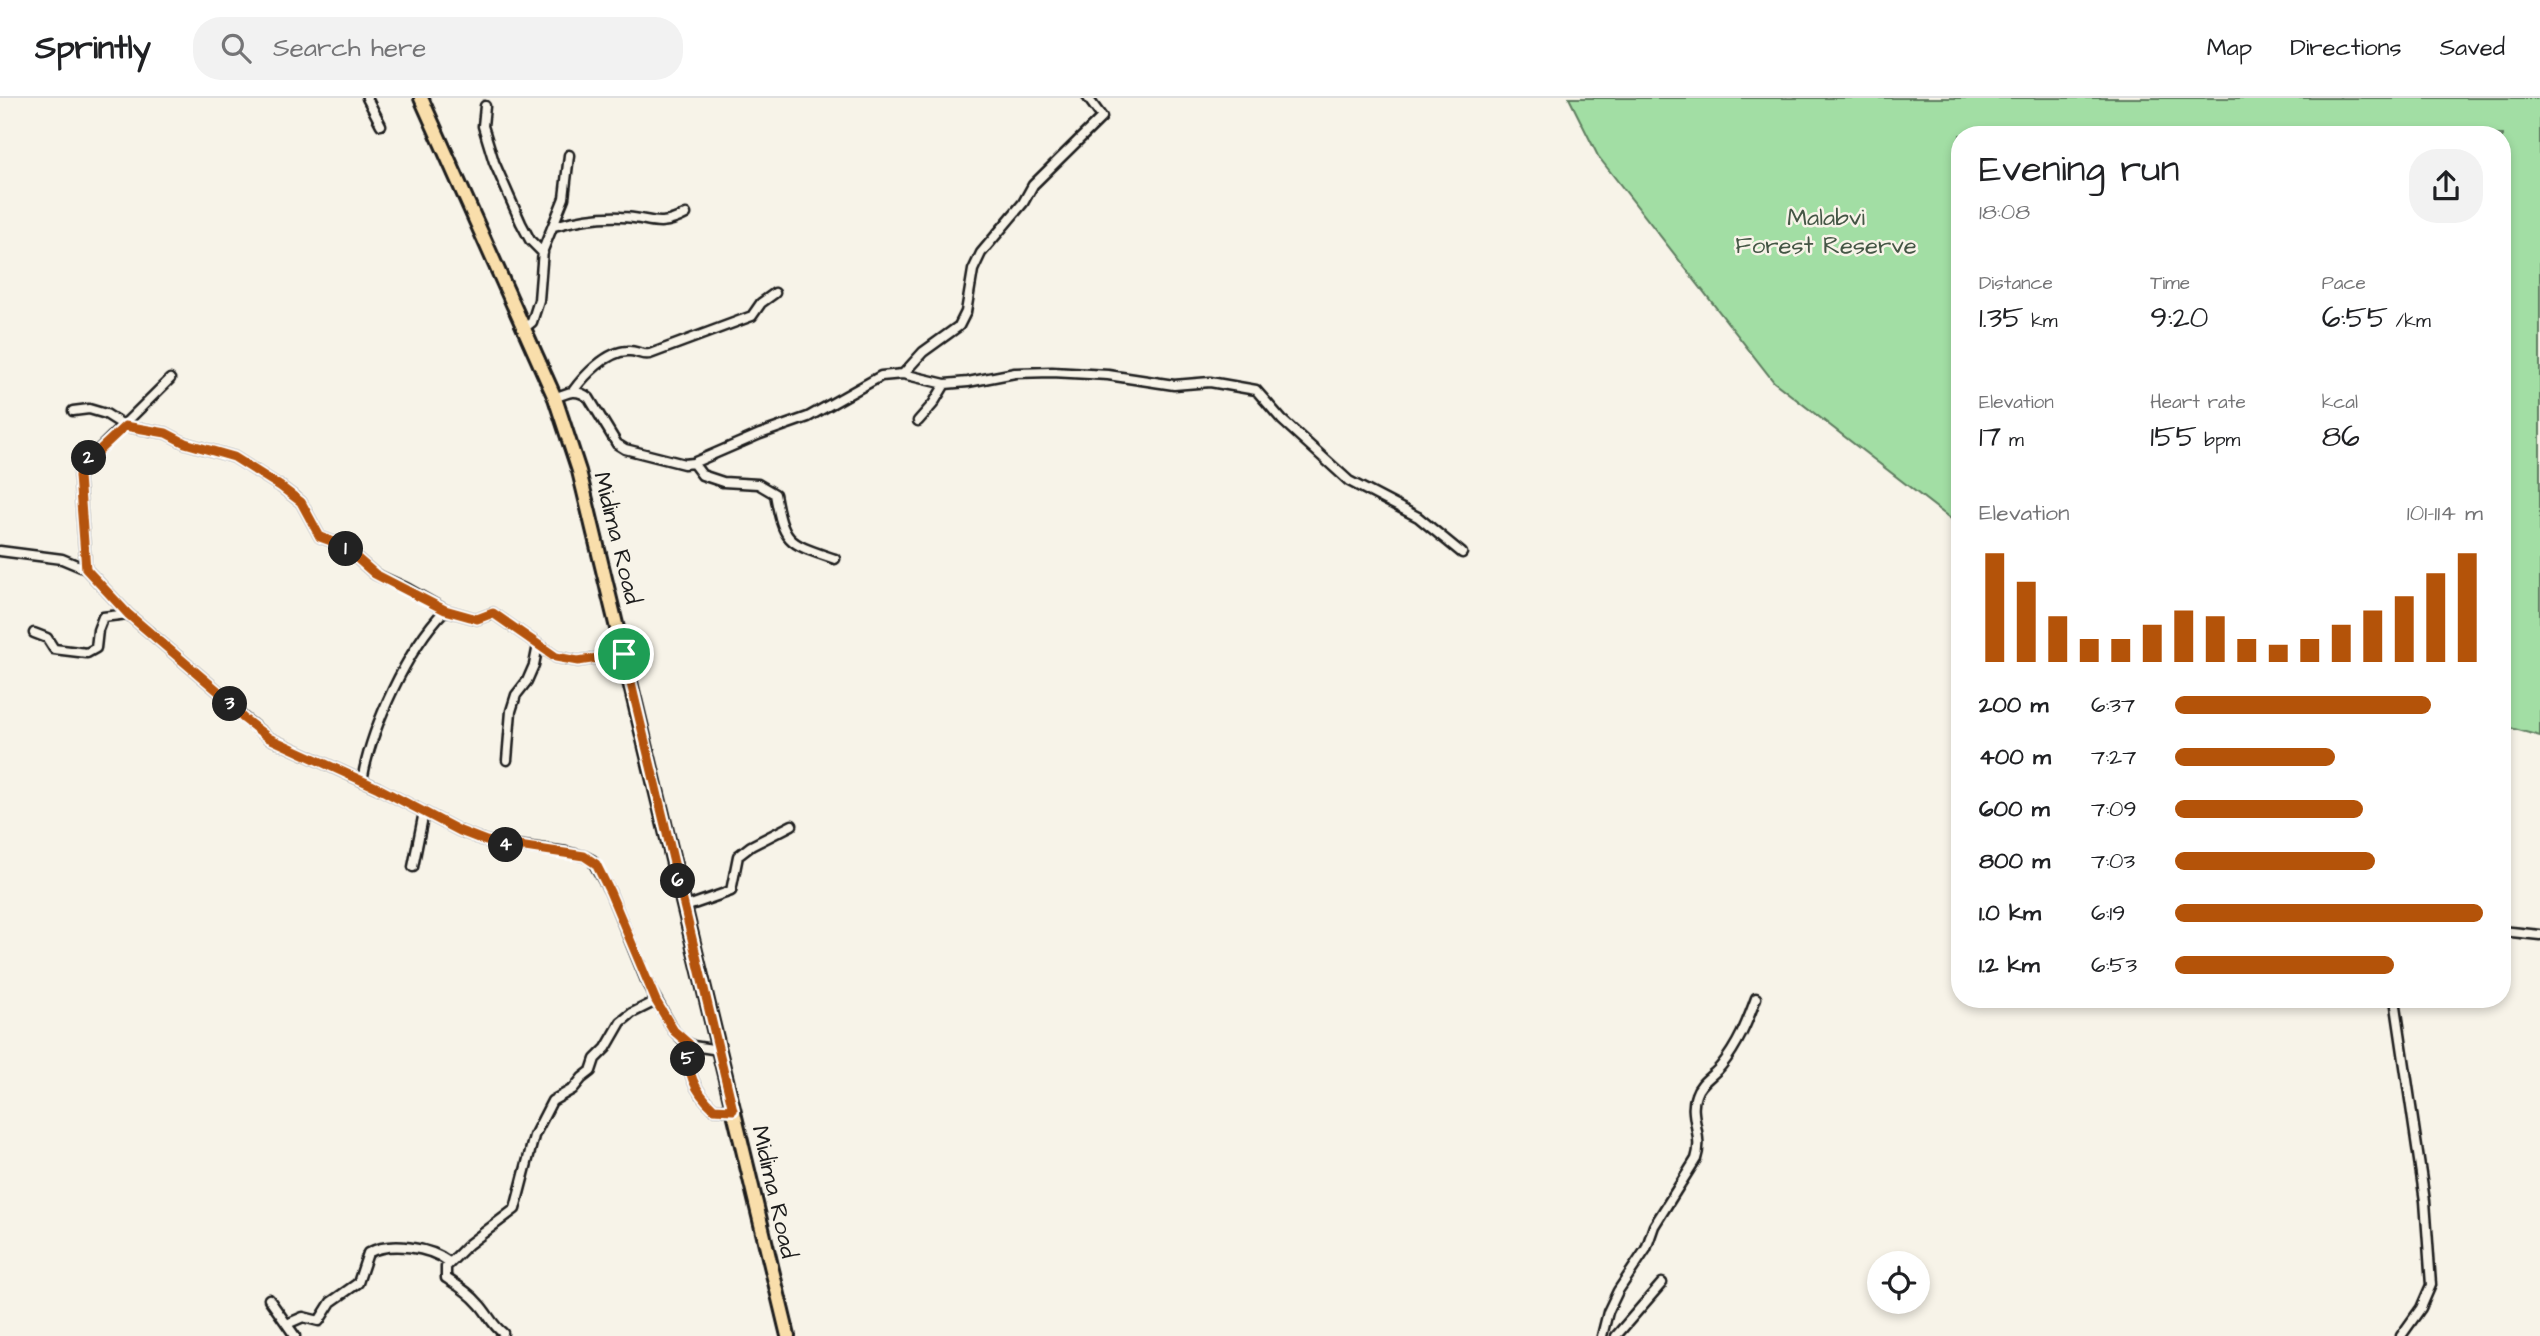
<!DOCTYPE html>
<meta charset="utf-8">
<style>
body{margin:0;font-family:"Architects Daughter",sans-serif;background:#f2f2f2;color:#202124;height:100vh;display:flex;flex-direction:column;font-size:26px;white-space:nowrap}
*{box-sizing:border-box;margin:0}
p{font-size:23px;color:#757577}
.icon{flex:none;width:38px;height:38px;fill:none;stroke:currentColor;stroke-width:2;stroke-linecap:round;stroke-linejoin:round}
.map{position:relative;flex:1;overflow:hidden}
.side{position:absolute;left:1951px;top:28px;width:560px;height:882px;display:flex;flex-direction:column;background:#fff;border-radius:28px;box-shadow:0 4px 10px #0003}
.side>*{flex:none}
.controls{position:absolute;left:1867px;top:1153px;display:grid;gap:14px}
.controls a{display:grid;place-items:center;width:63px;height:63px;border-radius:50%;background:#fff;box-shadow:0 4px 10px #0003;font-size:35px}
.pin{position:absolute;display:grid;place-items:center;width:60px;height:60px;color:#fff;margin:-30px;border:4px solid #fff;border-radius:50%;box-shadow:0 2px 7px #0007}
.km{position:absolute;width:35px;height:35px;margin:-18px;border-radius:50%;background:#222;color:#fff;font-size:19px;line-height:35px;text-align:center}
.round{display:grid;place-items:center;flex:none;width:74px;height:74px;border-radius:28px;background:#f2f2f2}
.overview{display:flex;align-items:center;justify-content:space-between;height:119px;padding:0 28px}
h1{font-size:38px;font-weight:600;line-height:52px}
.metrics{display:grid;grid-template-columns:repeat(3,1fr);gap:10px;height:119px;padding:7px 28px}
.metrics div{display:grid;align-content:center}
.metrics b{font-size:30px;font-weight:600}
.metrics small{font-size:19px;font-weight:400}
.metrics p{font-size:19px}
.chart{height:196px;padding:14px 28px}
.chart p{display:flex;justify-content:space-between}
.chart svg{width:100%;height:126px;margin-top:7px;stroke:#b45309;stroke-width:6}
ul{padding:0 28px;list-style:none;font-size:23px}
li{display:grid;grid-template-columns:112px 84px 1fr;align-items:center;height:52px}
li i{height:18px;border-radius:9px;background:#b45309}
header{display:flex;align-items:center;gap:42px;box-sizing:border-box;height:98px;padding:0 35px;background:#fff;border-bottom:2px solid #e0e0e0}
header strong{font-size:33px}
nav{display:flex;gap:38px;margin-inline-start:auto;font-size:24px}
.search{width:490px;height:63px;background:#f2f2f2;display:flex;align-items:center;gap:18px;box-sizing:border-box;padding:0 24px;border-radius:28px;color:#757577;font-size:26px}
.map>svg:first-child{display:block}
</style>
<header>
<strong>Sprintly</strong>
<div class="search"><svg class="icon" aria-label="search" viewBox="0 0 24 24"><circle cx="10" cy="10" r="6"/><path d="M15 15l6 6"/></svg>Search here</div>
<nav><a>Map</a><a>Directions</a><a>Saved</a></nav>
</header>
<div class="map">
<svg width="2540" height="1238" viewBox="0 0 2540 1238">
<rect width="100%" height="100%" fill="#f7f3e8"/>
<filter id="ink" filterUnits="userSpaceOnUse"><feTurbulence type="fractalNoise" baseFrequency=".0143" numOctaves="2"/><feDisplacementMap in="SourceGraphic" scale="14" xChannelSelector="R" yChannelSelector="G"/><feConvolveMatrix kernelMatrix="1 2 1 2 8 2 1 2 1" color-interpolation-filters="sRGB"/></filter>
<g filter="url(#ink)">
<!-- green -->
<path fill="#a2dea4" stroke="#5f7d60" stroke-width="2" d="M1569,0h971v638l-37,-10 -1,-591h-542v391l-186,-144 -176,-226z"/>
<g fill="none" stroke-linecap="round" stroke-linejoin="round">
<defs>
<path id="street" d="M367,0l14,27
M485,8l-2,20 11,36 27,61 9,17 13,13
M554,128c22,-6 45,-10 67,-9 29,0 35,13 65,-3
M523,231l9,-7 7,-22 4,-50 21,-52 5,-43
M903,276l20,-22 36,-26 7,-14 7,-42 8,-17 42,-50 10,-18 69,-68 -14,-19
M573,293c11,-15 34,-40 55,-40 8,-1 13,5 22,3l102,-38 9,-13 14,-10
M555,300c13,-6 22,-10 34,0l28,46 8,5 59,15 9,-1 67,-29 48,-17 73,-41 22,-2 42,10 23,-2 47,-9 37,-1 56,3 66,10 36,-3 46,8 26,30 67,61 69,36 44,36
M73,313l16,-2 17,5 19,12 41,7 19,10 49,14 46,29 21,16 19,35 22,8 33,29 31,14 39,22 32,9 16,-6 63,44 22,4 46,-7
M918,323l15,-17 12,-20
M693,365l9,12 21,7 35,2 17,10c9,50 13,49 60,65
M0,453l62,8 24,10 42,45 90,77 25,26 26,21 109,50 82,43 26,10 80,11 18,4 8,4 18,32 38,93 26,46 10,10 9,5 26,4
M86,471l-7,-93 1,-8 90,-89
M34,535l13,5 7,11 33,4 9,-5 2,-18 5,-13 25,-3
M507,662l4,-49 5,-16 11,-14 7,-16 4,-20
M362,683c9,-53 45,-132 83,-171
M413,769l11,-55
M685,809l46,-16 7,-35 13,-10 41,-21
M2502,833l38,4
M2395,901l30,202 6,84 -10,23 -20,28
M689,946c-3,27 5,47 25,65l19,1
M269,1201l26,37
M287,1226l16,-7 16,4 12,-19 27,-19 10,-30c22,-12 62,-6 81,9
M503,1235c-12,-9 -15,-20 -25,-30 -9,-11 -21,-18 -32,-25v-11l23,-23 46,-35 19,-73 18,-35 21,-12 9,-11 9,-7 4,-12 11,-11 15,-26 11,-9 24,-12
M1602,1238l6,-24 10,-21 28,-42 8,-23 42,-67c8,-23 -8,-44 0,-64 4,-13 17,-19 25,-29 17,-21 26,-43 35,-68
M1616,1238l46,-53"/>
<path id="primary" d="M421,0l134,300 24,73 209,865"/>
</defs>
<!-- street casing -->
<use href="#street" stroke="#1c1c1c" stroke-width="13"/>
<!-- primary casing -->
<use href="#primary" stroke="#1c1c1c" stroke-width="18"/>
<!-- street -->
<use href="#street" stroke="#f7f3e8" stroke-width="8"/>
<!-- primary -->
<use href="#primary" stroke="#f9deab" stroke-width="12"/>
</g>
</g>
<g fill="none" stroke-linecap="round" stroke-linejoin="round" filter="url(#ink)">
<defs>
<path id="route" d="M125,328l41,7 19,10 49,14 46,29 21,16 19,35 22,8 33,29 70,36 32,9 16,-6 63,44 22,4 46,-7 109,456 -19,-1c-20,-18 -28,-38 -25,-65l-15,-13 -18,-30 -46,-109 -14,-28 -12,-8 -98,-15 -26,-10 -82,-43 -109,-50 -26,-20 -25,-27 -90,-77 -42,-45 -7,-93 1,-8z"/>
</defs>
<!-- route casing -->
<use href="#route" stroke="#fff" stroke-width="14"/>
<!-- route -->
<use href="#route" stroke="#b45309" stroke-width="9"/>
</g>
<g text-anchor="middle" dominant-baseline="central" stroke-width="5" stroke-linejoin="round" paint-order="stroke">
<!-- park labels -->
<g font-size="24" fill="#445645" stroke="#f7f3e8">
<text x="1826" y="120">Malabvi<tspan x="1826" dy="28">Forest Reserve</tspan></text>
</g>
<!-- street labels -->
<g font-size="24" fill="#1c1c1c" stroke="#f7f3e8">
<text transform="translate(617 440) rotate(76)">Midima Road</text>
<text transform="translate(774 1094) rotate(77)">Midima Road</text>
</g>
</g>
</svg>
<div class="controls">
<a><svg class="icon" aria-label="locate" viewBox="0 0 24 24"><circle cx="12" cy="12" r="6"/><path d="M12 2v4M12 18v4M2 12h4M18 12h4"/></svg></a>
</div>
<div class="pin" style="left:624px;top:556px;background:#1e9e55"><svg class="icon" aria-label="arrive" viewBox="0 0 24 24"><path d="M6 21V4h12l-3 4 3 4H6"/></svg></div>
<b class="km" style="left:346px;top:451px">1</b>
<b class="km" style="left:89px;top:360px">2</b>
<b class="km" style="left:230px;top:606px">3</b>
<b class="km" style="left:506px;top:747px">4</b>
<b class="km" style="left:688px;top:961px">5</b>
<b class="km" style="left:678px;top:783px">6</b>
<section class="side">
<div class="overview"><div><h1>Evening run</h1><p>18:08</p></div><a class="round"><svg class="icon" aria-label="share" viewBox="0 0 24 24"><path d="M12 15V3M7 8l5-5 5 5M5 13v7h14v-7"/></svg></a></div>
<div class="metrics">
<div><p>Distance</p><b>1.35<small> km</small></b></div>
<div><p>Time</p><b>9:20</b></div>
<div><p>Pace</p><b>6:55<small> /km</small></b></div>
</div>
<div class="metrics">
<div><p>Elevation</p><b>17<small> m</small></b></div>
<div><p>Heart rate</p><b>155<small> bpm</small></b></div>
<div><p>kcal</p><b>86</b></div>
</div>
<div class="chart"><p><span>Elevation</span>101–114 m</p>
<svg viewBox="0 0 160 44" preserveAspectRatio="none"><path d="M5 44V6M15 44V16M25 44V28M35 44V36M45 44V36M55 44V31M65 44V26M75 44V28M85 44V36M95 44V38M105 44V36M115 44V31M125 44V26M135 44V21M145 44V13M155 44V6"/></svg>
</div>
<ul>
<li><b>200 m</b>6:37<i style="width:83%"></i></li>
<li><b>400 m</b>7:27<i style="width:52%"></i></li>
<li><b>600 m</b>7:09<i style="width:61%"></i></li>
<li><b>800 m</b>7:03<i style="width:65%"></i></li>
<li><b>1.0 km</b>6:19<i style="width:100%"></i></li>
<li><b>1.2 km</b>6:53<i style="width:71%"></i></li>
</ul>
</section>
</div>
